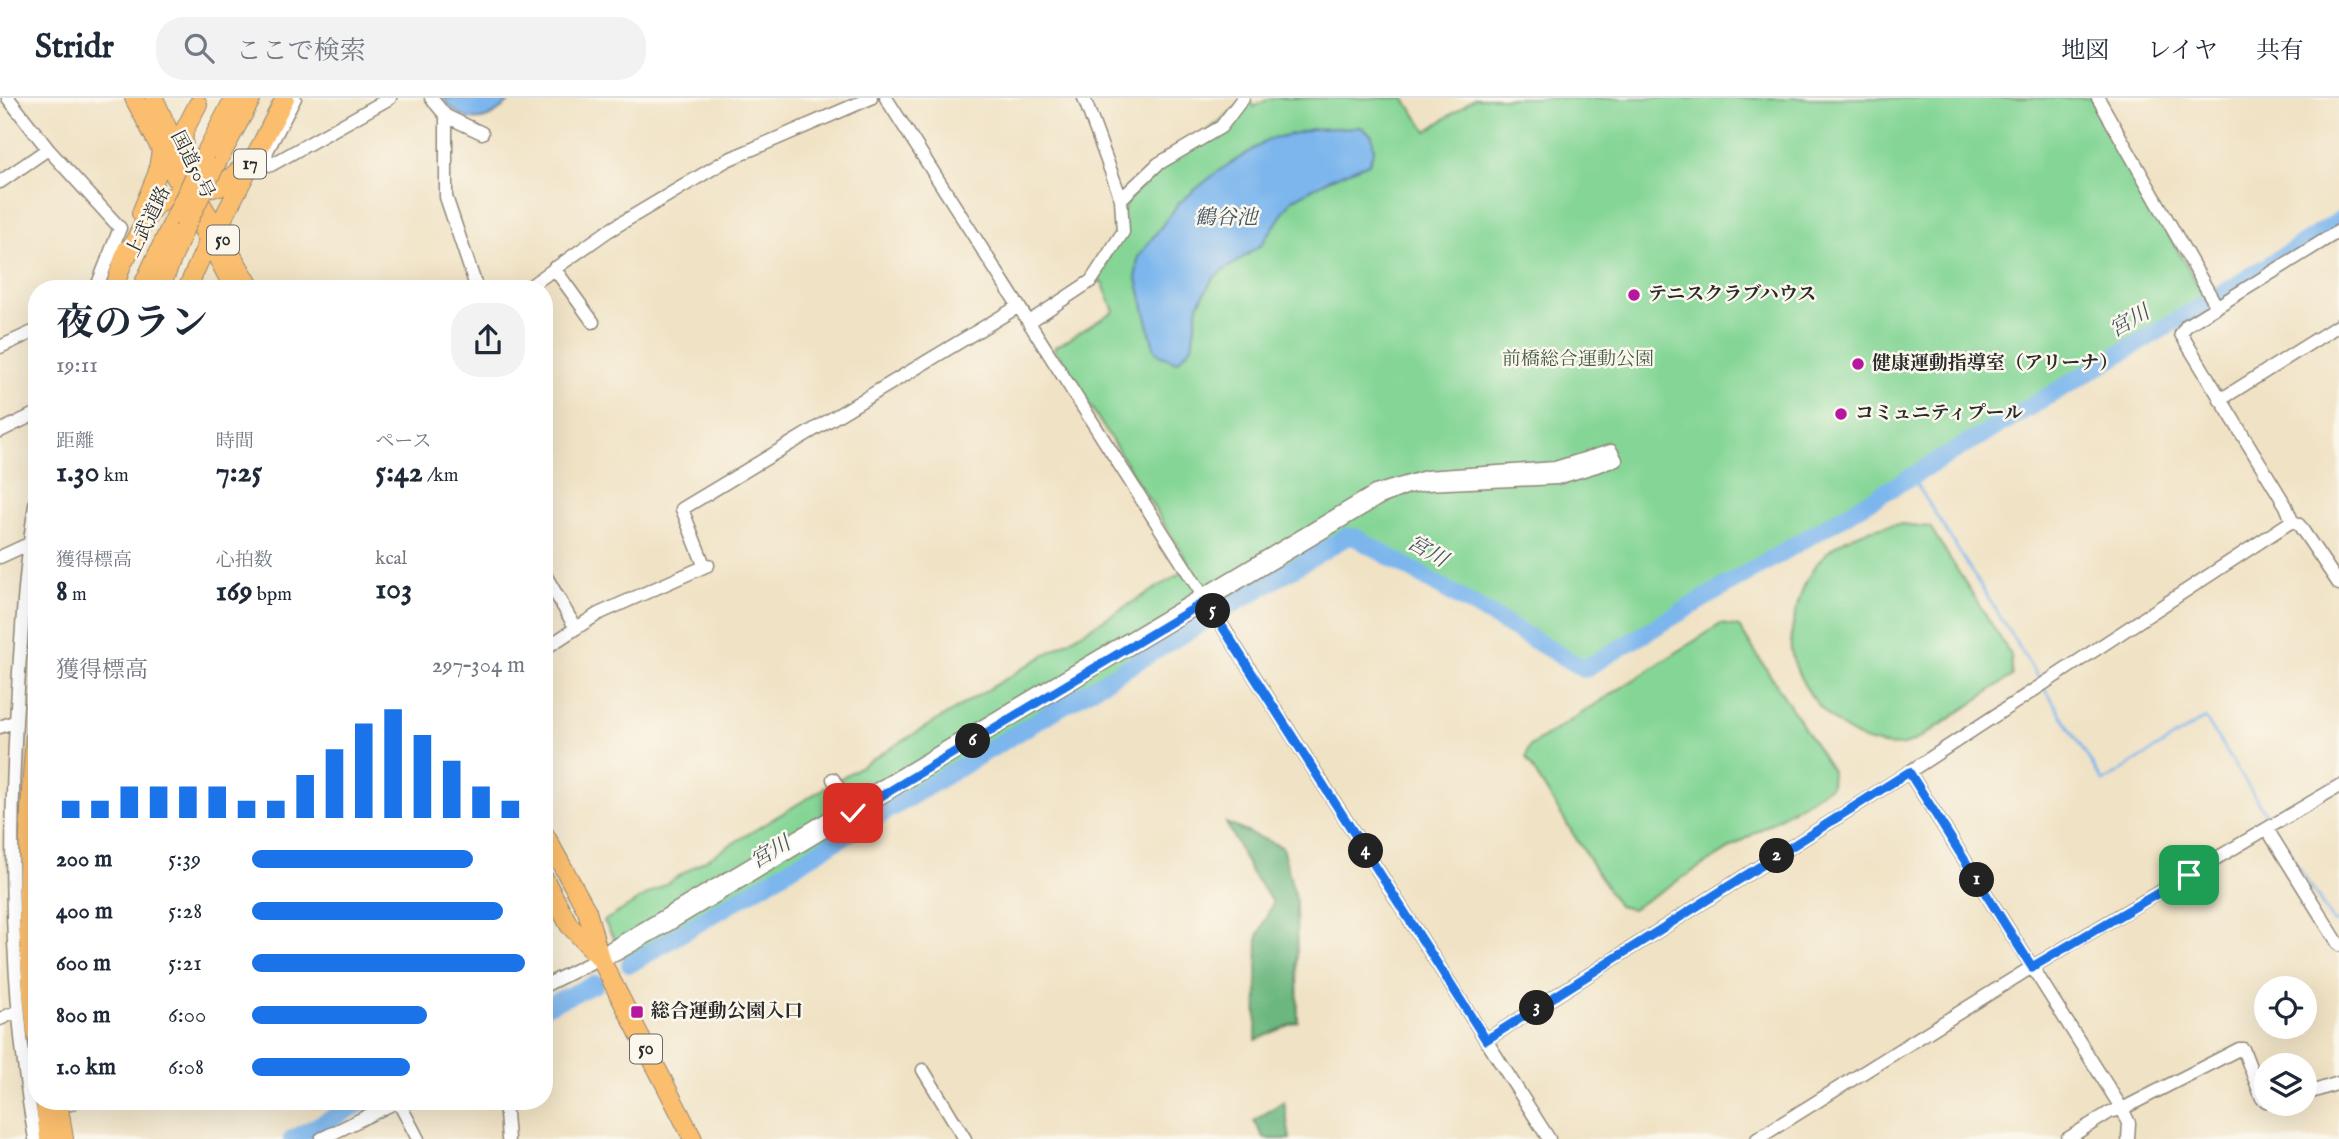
<!DOCTYPE html>
<html lang="ja">
<meta charset="utf-8">
<style>
body{margin:0;font-family:"IM FELL English","Noto Serif JP",serif;background:#f2f2f3;color:#1f2937;height:100vh;display:flex;flex-direction:column;font-size:26px;white-space:nowrap}
*{box-sizing:border-box;margin:0}
p{font-size:23px;color:#747a83}
.icon{flex:none;width:38px;height:38px;fill:none;stroke:currentColor;stroke-width:2;stroke-linecap:round;stroke-linejoin:round}
.map{position:relative;flex:1;overflow:hidden}
.panel{position:absolute;left:28px;top:182px;width:525px;height:830px;display:flex;flex-direction:column;background:#fff;border-radius:28px;box-shadow:0 7px 28px #0002}
.panel>*{flex:none}
.controls{position:absolute;left:2254px;top:878px;display:grid;gap:14px}
.controls a{display:grid;place-items:center;width:63px;height:63px;border-radius:50%;background:#fff;box-shadow:0 7px 28px #0002;font-size:35px}
.pin{position:absolute;display:grid;place-items:center;width:60px;height:60px;color:#fff;margin:-30px;border-radius:14px;box-shadow:0 4px 10px #0006}
.km{position:absolute;width:35px;height:35px;margin:-18px;border-radius:50%;background:#222;color:#fff;font-size:19px;line-height:35px;text-align:center}
.round{display:grid;place-items:center;flex:none;width:74px;height:74px;border-radius:28px;background:#f2f2f3}
.headline{display:flex;align-items:center;justify-content:space-between;height:119px;padding:0 28px}
h1{font-size:38px;font-weight:700;line-height:52px}
.metrics{display:grid;grid-template-columns:repeat(3,1fr);gap:10px;height:119px;padding:7px 28px}
.metrics div{display:grid;align-content:center}
.metrics b{font-size:30px;font-weight:700}
.metrics small{font-size:19px;font-weight:400}
.metrics p{font-size:19px}
.chart{height:196px;padding:14px 28px}
.chart p{display:flex;justify-content:space-between}
.chart svg{width:100%;height:126px;margin-top:7px;stroke:#1a73e8;stroke-width:6}
ul{padding:0 28px;list-style:none;font-size:23px}
li{display:grid;grid-template-columns:112px 84px 1fr;align-items:center;height:52px}
li i{height:18px;border-radius:9px;background:#1a73e8}
header{display:flex;align-items:center;gap:42px;box-sizing:border-box;height:98px;padding:0 35px;background:#fff;border-bottom:2px solid #e0e1e3}
header strong{font-size:33px}
nav{display:flex;gap:38px;margin-inline-start:auto;font-size:24px}
.search{width:490px;height:63px;background:#f2f2f3;display:flex;align-items:center;gap:18px;box-sizing:border-box;padding:0 24px;border-radius:28px;color:#747a83;font-size:26px}
.map>svg:first-child{display:block}
</style>
<header>
<strong>Stridr</strong>
<div class="search"><svg class="icon" aria-label="search" viewBox="0 0 24 24"><circle cx="10" cy="10" r="6"/><path d="M15 15l6 6"/></svg>ここで検索</div>
<nav><a>地図</a><a>レイヤ</a><a>共有</a></nav>
</header>
<div class="map">
<svg width="2339" height="1041" viewBox="0 0 2339 1041">
<rect width="100%" height="100%" fill="#fbf7ec"/>
<filter id="ink" filterUnits="userSpaceOnUse"><feTurbulence type="fractalNoise" baseFrequency=".0143" numOctaves="2"/><feDisplacementMap in="SourceGraphic" scale="14" xChannelSelector="R" yChannelSelector="G"/><feConvolveMatrix kernelMatrix="1 2 1 2 8 2 1 2 1" color-interpolation-filters="sRGB"/></filter>
<filter id="wash" filterUnits="userSpaceOnUse"><feTurbulence type="fractalNoise" baseFrequency=".00686" numOctaves="4" result="noise"/><feDisplacementMap in="SourceGraphic" scale="28" xChannelSelector="R" yChannelSelector="G"/><feGaussianBlur stdDeviation="1.57" result="paint"/><feColorMatrix in="noise" values="0 0 0 0 0 0 0 0 0 0 0 0 0 0 0 0 0 1.4 0 .05"/><feComposite in="paint" operator="in"/></filter>
<g filter="url(#wash)">
<rect width="100%" height="100%" fill="#f0e2c4"/>
<!-- green -->
<path fill="#85d696" stroke="#588060" stroke-width="2" d="M1248,0l6,9 16,-9h134l23,33 48,-33h616l113,198 -621,370 -235,-137 -722,431 -22,-39 587,-354 -137,-219 60,-37 -11,-27 -6,-4 7,-10 22,-67 34,-37 21,-13z
M1900,426l30,3 81,128 1,21c-18,11 -93,67 -108,69 -52,8 -104,-47 -113,-95 -2,-13 3,-30 6,-43 14,-54 48,-77 103,-83z
M1721,526l18,3 93,144 -1,15 -199,123 -14,-3 -92,-148 3,-11z"/>
<!-- forest -->
<path fill="#6cb77f" stroke="#4c7155" stroke-width="2" d="M1226,725l56,24 14,54 2,120 -42,19 2,-104 15,-34 -21,-28z
M1284,1003l6,38h-25l-11,-18z"/>
<!-- water -->
<path fill="#7bb6ed" stroke="#53708c" stroke-width="2" d="M443,0h69c-23,26 -46,31 -69,0z
M1361,29l11,8 2,15 -5,13 -39,16 -38,21 -31,45 -48,33 -15,27 -6,41 -15,16 -18,-7 -5,-7 -18,-73 2,-18 42,-55 37,-30 51,-32 43,-11z"/>
<g fill="none" stroke-linecap="round" stroke-linejoin="round">
<!-- stream -->
<path stroke="#7bb6ed" stroke-width="2.5" d="M1911,377l130,207
M2044,589l59,95 102,-64 65,103
M2275,732l59,93 5,-2"/>
<!-- river -->
<path stroke="#7bb6ed" stroke-width="18" d="M2219,198l120,-75
M630,866l716,-427h9l229,132 619,-364
M544,909l51,-23
M292,1041l73,-38"/>
</g>
</g>
<g filter="url(#ink)">
<g fill="none" stroke-linecap="round" stroke-linejoin="round">
<defs>
<path id="minor" d="M8,0l40,51 72,79 -24,61
M295,0l-28,53 -1,8 5,6 119,-67
M431,0l15,18v81l31,92
M886,0l663,1041
M2098,0l119,209
M446,18l36,17
M0,84l48,-33
M1121,101l37,-35 63,-37 22,-29
M2339,133l-152,94 -6,9 105,172 6,15 7,4 40,59
M554,170l39,54
M526,191l82,-58 119,-71 144,-62
M1029,224l62,-41 32,-49 -2,-33 -37,-101
M0,249l37,-17
M2220,302l119,-75
M0,333l37,-18
M0,459l35,-16
M704,467l-22,-56 337,-203
M544,475l31,54
M544,551l54,-35 110,-49
M0,629l16,-6
M1909,674l213,337 7,14 -1,16
M833,681l20,33
M2267,731l72,116
M544,888l56,-28 15,-3 51,-29 712,-427 30,-12 18,-3 131,-6 59,-18 -5,-9 -56,17 -129,9 -51,15 -764,456 -11,10
M0,921l18,-8
M1486,942l423,-268 383,-251
M923,972l42,69
M2305,996l34,-11
M70,1003l1,3
M398,1003l20,38
M505,1003l3,38
M35,1041c-26,-149 -27,-300 -17,-450 4,-66 8,-132 19,-196
M321,1041l77,-38
M1757,1041l275,-172 307,-181
M2067,1041l43,-27 12,-3 117,-60h4l19,49 4,3"/>
<path id="highway" d="M134,0l100,191
M154,0l47,105 51,86
M183,56l1,-23 14,-27
M205,56l29,-56
M214,70l38,-70
M191,90l29,-1 19,-17
M141,115l16,-39 4,-24
M217,132l68,-132
M124,163c18,-29 27,-76 68,-63
M114,191l13,-40
M141,191l35,-74
M160,191l24,-59
M187,191l21,-47v-9
M37,615c-10,108 -14,216 0,324
M544,735l43,78 12,44
M544,780l25,47 31,33 93,181
M45,1003l4,38
M58,1003l6,38"/>
</defs>
<!-- minor casing -->
<use href="#minor" stroke="#8e8678" stroke-width="15"/>
<!-- highway casing -->
<use href="#highway" stroke="#8e8678" stroke-width="20"/>
<!-- minor -->
<use href="#minor" stroke="#fff" stroke-width="12"/>
<!-- highway -->
<use href="#highway" stroke="#fabe6e" stroke-width="18"/>
<defs>
<path id="highway-bridge" d="M176,117l29,-61
M184,132l30,-62"/>
</defs>
<!-- highway-bridge casing -->
<use href="#highway-bridge" stroke="#8e8678" stroke-width="20" stroke-linecap="butt"/>
<!-- highway-bridge -->
<use href="#highway-bridge" stroke="#fabe6e" stroke-width="18"/>
</g>
</g>
<g fill="none" stroke-linecap="round" stroke-linejoin="round" filter="url(#ink)">
<defs>
<path id="route" d="M853,715l353,-212 280,439 423,-268 123,195 157,-92"/>
</defs>
<!-- route casing -->
<use href="#route" stroke="#fff" stroke-width="14"/>
<!-- route -->
<use href="#route" stroke="#1a73e8" stroke-width="9"/>
</g>
<!-- markers -->
<g fill="#b5179e" stroke="#fbf7ec" stroke-width="2.5">
<circle cx="1634" cy="197" r="7"/>
<circle cx="1858" cy="266" r="7"/>
<circle cx="1841" cy="316" r="7"/>
<rect x="630" y="907" width="14" height="14" rx="3.5"/>
</g>
<g text-anchor="middle" dominant-baseline="central" stroke-width="5" stroke-linejoin="round" paint-order="stroke">
<!-- shield labels -->
<g fill="#fbf7ec" stroke="#696865" stroke-width="2">
<rect x="234" y="51.5" width="32" height="29" rx="5"/>
<rect x="207" y="127.5" width="32" height="29" rx="5"/>
<rect x="630" y="936.5" width="32" height="29" rx="5"/>
</g>
<g font-size="18" font-weight="bold" fill="#2b2b2b">
<text x="250" y="66">17</text>
<text x="223" y="142">50</text>
<text x="646" y="951">50</text>
</g>
<!-- street labels -->
<g font-size="19" fill="#2b2b2b" stroke="#fbf7ec">
<text transform="translate(192 67) rotate(63)">国道50号</text>
<text transform="translate(149 124) rotate(-64)">上武道路</text>
</g>
<!-- poi labels -->
<g font-size="19" font-weight="bold" fill="#2b2b2b" stroke="#fbf7ec" text-anchor="start">
<text x="1648" y="197">テニスクラブハウス</text>
<text x="1872" y="266">健康運動指導室（アリーナ）</text>
<text x="1855" y="316">コミュニティプール</text>
<text x="651" y="914">総合運動公園入口</text>
</g>
<!-- park labels -->
<g font-size="19" fill="#465e4b" stroke="#fbf7ec">
<text x="1578" y="262">前橋総合運動公園</text>
</g>
<!-- water labels -->
<g font-size="21" font-style="italic" fill="#435565" stroke="#fbf7ec">
<text x="1226" y="120">鶴谷池</text>
<text transform="translate(2130 224) rotate(-30)">宮川</text>
<text transform="translate(1427 454) rotate(30)">宮川</text>
<text transform="translate(771 755) rotate(-31)">宮川</text>
</g>
</g>
</svg>
<div class="controls">
<a><svg class="icon" aria-label="locate" viewBox="0 0 24 24"><circle cx="12" cy="12" r="6"/><path d="M12 2v4M12 18v4M2 12h4M18 12h4"/></svg></a>
<a><svg class="icon" aria-label="layers" viewBox="0 0 24 24"><path d="M12 4l9 5-9 5-9-5zM3 14l9 5 9-5"/></svg></a>
</div>
<div class="pin" style="left:2189px;top:777px;background:#1e9e55"><svg class="icon" aria-label="arrive" viewBox="0 0 24 24"><path d="M6 21V4h12l-3 4 3 4H6"/></svg></div>
<div class="pin" style="left:853px;top:715px;background:#d93025"><svg class="icon" aria-label="check" viewBox="0 0 24 24"><path d="M5 12l5 5 9-10"/></svg></div>
<b class="km" style="left:1977px;top:782px">1</b>
<b class="km" style="left:1777px;top:758px">2</b>
<b class="km" style="left:1537px;top:910px">3</b>
<b class="km" style="left:1366px;top:753px">4</b>
<b class="km" style="left:1213px;top:513px">5</b>
<b class="km" style="left:973px;top:643px">6</b>
<section class="panel">
<div class="headline"><div><h1>夜のラン</h1><p>19:11</p></div><a class="round"><svg class="icon" aria-label="share" viewBox="0 0 24 24"><path d="M12 15V3M7 8l5-5 5 5M5 13v7h14v-7"/></svg></a></div>
<div class="metrics">
<div><p>距離</p><b>1.30<small> km</small></b></div>
<div><p>時間</p><b>7:25</b></div>
<div><p>ペース</p><b>5:42<small> /km</small></b></div>
</div>
<div class="metrics">
<div><p>獲得標高</p><b>8<small> m</small></b></div>
<div><p>心拍数</p><b>169<small> bpm</small></b></div>
<div><p>kcal</p><b>103</b></div>
</div>
<div class="chart"><p><span>獲得標高</span>297–304 m</p>
<svg viewBox="0 0 160 44" preserveAspectRatio="none"><path d="M5 44V38M15 44V38M25 44V33M35 44V33M45 44V33M55 44V33M65 44V38M75 44V38M85 44V29M95 44V20M105 44V11M115 44V6M125 44V15M135 44V24M145 44V33M155 44V38"/></svg>
</div>
<ul>
<li><b>200 m</b>5:39<i style="width:81%"></i></li>
<li><b>400 m</b>5:28<i style="width:92%"></i></li>
<li><b>600 m</b>5:21<i style="width:100%"></i></li>
<li><b>800 m</b>6:00<i style="width:64%"></i></li>
<li><b>1.0 km</b>6:08<i style="width:58%"></i></li>
</ul>
</section>
</div>
